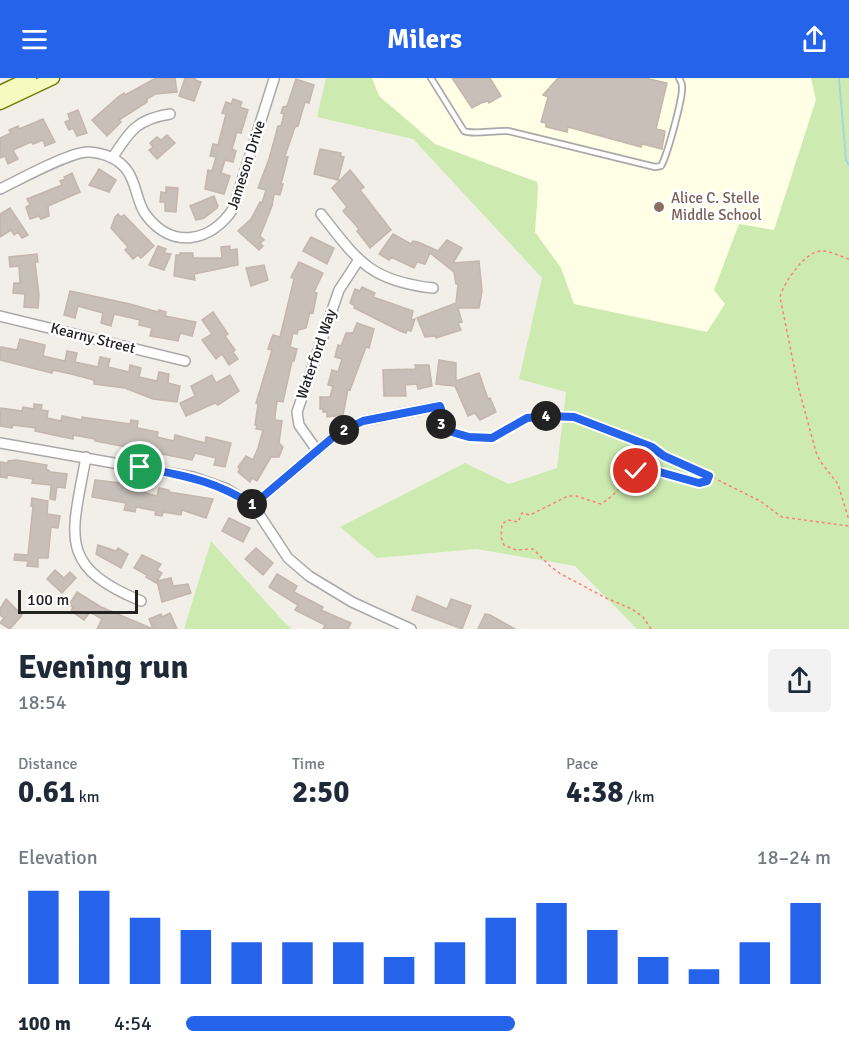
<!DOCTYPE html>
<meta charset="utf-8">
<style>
body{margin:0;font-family:Signika,sans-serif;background:#f2f2f3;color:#1f2937;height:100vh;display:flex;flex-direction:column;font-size:22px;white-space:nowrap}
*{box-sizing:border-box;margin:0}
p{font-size:20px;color:#747a83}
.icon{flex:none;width:33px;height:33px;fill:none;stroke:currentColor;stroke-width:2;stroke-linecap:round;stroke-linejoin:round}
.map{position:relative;height:551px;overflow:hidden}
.panel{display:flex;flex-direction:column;background:#fff;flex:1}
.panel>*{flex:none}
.scale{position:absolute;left:18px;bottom:15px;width:120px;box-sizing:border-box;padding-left:6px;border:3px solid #222;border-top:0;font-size:16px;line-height:21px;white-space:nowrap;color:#222;-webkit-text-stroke:4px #fff;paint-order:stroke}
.pin{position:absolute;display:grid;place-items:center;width:51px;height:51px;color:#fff;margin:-26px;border:3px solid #fff;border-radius:50%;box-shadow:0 2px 6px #0007}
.km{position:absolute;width:30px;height:30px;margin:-15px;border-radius:50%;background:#222;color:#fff;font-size:16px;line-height:30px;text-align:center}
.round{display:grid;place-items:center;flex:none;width:63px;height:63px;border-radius:6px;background:#f2f2f3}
.head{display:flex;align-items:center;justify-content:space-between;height:102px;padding:0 18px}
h1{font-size:33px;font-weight:800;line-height:45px}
.stats{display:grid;grid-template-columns:repeat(3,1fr);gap:9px;height:102px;padding:6px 18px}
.stats div{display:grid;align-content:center}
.stats b{font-size:30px;font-weight:800}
.stats small{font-size:16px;font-weight:400}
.stats p{font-size:16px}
.chart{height:168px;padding:12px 18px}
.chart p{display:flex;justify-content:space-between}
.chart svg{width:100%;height:108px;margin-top:6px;stroke:#2563eb;stroke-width:6}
ul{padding:0 18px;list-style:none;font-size:20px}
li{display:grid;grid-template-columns:96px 72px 1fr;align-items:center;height:45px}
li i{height:15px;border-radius:8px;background:#2563eb}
header{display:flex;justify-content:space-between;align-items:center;height:78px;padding:0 18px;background:#2563eb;color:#fff;font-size:27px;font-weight:800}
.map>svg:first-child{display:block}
</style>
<header><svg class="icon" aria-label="menu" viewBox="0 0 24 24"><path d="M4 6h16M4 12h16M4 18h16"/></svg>Milers<svg class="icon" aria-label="share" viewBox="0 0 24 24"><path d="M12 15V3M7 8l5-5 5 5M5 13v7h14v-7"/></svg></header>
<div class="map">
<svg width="849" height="551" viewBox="0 0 849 551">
<rect width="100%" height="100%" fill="#f2efe9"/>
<!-- education -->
<path fill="#ffffe5" d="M372,0h439l5,22 -42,130 -67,102 -134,-28 -12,-36 -27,-36 4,-43 -1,-7 -102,-38 -56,-48z"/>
<!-- grass -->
<path fill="#cdebb0" d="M326,0h46l7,18 56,48 102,38 1,7 -3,43 26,36 13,36 133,28 18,-28 -11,-14 25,-66 35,6 42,-130 -5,-22h38v551h-212l-62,-63 -99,-17 -99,9 -37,-31 125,-64 44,21 48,-16 9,-76 -47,-13 23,-101 -129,-139 -96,-22z
M211,463l73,81 8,7h-108z"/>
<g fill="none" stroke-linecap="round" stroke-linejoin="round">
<!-- stream -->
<path stroke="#aad3df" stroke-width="2" d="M839,0l7,82 3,5"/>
</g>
<!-- building -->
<path fill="#c7bfb8" stroke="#c4b6ab" stroke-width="1.5" d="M156,0h19l2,14 -22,2 -8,5v3l-28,18 2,2 -14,14 -15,-16 26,-23 6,-4 1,2z
M185,0h10v2l6,2 -7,19 -15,-5z
M452,0h38l11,18 -12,7 -1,-2 -7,2 -9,5z
M558,0h87l22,5 -11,46 9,2 -3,18 -20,-5 -1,3 -73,-20 -1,5 -21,-5v-4l-5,-1 7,-25 -5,-2z
M296,1l18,6 -2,7 -3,11 -4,-1 -7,24 -3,1 -10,29 3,1 -7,27h2l-3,11 -6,-1 -2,12 -12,30 4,4 -4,3 3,3 -4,4 -21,-19 13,-12 9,-17 2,1 4,-13 -8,-2 11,-29 9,-33h3l3,-12 -3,-1 2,-6 4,-1z
M233,21l9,3 -2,5 8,3 -7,23 -4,-1 -5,17 4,2 -3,11 -8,-2 -4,13 9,3 -6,18 -19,-5 3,-19 4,1 4,-14 -6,-1 3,-12 5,1 8,-31 -4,-1 4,-11 5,2z
M78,32l9,23 -10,3 -4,-8 -4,2 -4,-8 5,-2 -2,-6z
M43,41l12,23 -10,4 -2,-6 -10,4 -2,-2 -18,8 5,9 -10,5 -3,-8 -5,2v-20l11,-5 -2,-3 9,-4 1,3z
M167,57l8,8 -18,16 -8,-9 4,-3 -3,-4 7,-6 4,3z
M320,71l21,4 -1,3 4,1 -6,23 -24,-6z
M99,91l17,11 -7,12 -20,-7z
M350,92l14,17 -4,3 31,40 -21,18 -13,-17 2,-2 -16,-18 4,-4 -15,-19z
M72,95l8,19 -32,14 1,10 -8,3 -2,-3 -9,3 -4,-12 4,-2 -3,-6 35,-14 -2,-4 5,-2 -1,-2z
M166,109l12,1 -2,24 -11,-1v-9h-5l1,-10 5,1z
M214,118l4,10 -1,2 -13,10 -8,2 -6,-14z
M10,130l18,27 -6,3 -4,-6 -4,3 -3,-5 -11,7v-23z
M118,136l3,3 3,-2 30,31 -13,12 -3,-3 -5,4 -8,-9 3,-3 -17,-19 4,-11z
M393,156l18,10 2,-3 5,1 20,9 9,-11 15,8 -9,15 26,-2 3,30 -3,17h-21l4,14 -4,1 3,7 -25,8v-2l-11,1 -8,-19 39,-15 2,-19h-2l-2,-12 -24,-19 -5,11 -8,-2 -3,6 -23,-11 -2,3 -10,-6z
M311,159l23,11 -7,16 -24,-13z
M158,168l8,3 -2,4 7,1 -7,16 -15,-5z
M230,168v4l7,-1 1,16 -44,9 1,6 -21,-4 2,-21h4v-2h13v5h29l-1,-11z
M37,176l1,8h-3l4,33 -1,13 -14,-1 1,-13 -12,-1 1,-10h6l-1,-17 -9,1 -1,-10z
M299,184l24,11 -9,19 3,1 -4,20 -3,-1 -4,16 -8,2 -1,4 -4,-1 -3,14 7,2 -3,12h-2l-9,41 -6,-1 -2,15v4l7,1 -3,22 4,4 -4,10h-8l-14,24 -5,-3 -2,4 -12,-10 2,-3 -2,-2 8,-11 7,4 5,-12 5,-18 -7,-1 1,-4h-2l3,-21 -2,-1 16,-53 -4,-1 3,-9 2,-5 7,2 14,-58 -3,-2z
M264,187l4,15 -17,6 -5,-18z
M362,209l13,6 -2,4 40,14 -2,9 4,-1 -4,12 -4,-1 -1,3 -6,-2 -46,-23 1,-2 -5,-3 2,-6 3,-8 5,2z
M70,213l60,13 28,8 1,-2 7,2 -1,4 31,6 -4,14 -12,-3 -2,8 -28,-5 2,-8 -13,-3 1,-5 -26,-6 -3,12 -10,-3 2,-10 -25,-7 -3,12 -11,-3z
M213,234l15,22 -3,2 10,14 -2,2 5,7 -9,6 -7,-11 -6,5 -14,-19 10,-6 -10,-14z
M357,245l17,6 -5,19 -3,-1 -16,43 -2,-1 -5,26 -16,2v-5h-4v-3h-3v-12h10l3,-11 -5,-1 4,-15 6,2 4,-13 -7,-2 3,-12 3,1 5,-13h7z
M20,261l25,6 -2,11 22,5 2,-10 10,2 -2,9 23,5 2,-10 10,2 -2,8 21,5 1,-7 11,3 -2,9 18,4 2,-9 10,2 -1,9 12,3 -3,16 -24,-3 -28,-11 -31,-4v-4l-23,-6 -18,-4 -1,3 -52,-13 1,-13 16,3z
M439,282l17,3v18l23,-8 9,26 2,-1 6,14 -16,8 -5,-7 -7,3 -13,-30 -19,-2z
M415,287h14l3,21 -14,3 -1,-5 -12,1 1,11h-22l-1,-26 33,-1z
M212,297l4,8 14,-8 9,16 -21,14 -3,-2 -29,13 -6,-13 15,-7 -4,-10z
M34,326l8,1 -1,5 7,1 -1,7 14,3 1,-5 20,4v-3l48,7 1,-4 7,1 -1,7 21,4 -1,5 17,4 1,-6 30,8 1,-6 25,6 -6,24 -11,-2 2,-7 -21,-5 -3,7 -97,-19v-2l-22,-4v4l-15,-3 -23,-5 1,-3 -23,-3 -1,3 -12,-2 1,-18 21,3 1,-4 11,2z
M16,382l31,5 -1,4 5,3 16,2 -2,14 -8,-1 -2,13 -5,-1 1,-14 -19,-2 1,-4 -26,-4v3l-7,-1v-15l8,1v-2z
M95,402l44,5 -1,6 19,5 2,-8 10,2v2l44,7 -7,19 -24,-8 -1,5 -18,-3 -1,4 -7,-1 1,-4 -20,-4 -1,5 -11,-2 2,-7 -34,-6z
M32,420l16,3 -1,13 13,2 -2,12 -7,-1 -3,31h-10v9l-11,-1 1,-5 -14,-1 1,-6 13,1 5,-49h-2z
M229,440l21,10 -7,14 -21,-11z
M98,467l18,6 2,-3 10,6 -7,14 -25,-14z
M256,470l17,15 -10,12 -18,-16z
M142,477l19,9 -4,6 5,3 -5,8 14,-3 2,8 15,-2 3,9 -29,9 -5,-21 -1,2 -10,-6 1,-2 -13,-7z
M55,492l9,8 6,-6 6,6 -14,15 -15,-14z
M277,496l20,12 -3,6 29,15 -2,3 30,13 -3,6h-25l2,-4 -30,-15 3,-5 -29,-18z
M77,514l24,15 52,22 -4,-10 12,-5 1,3 8,-4 7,16h-80l5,-10 -12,-7 -6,8 -13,-9 2,-4 -4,-2z
M417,518l30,13 4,-10 20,7 -9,23 -50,-19z
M6,521l16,16 -12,14 -10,-6 4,-5 -4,-3v-6z
M485,536l5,1 25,14h-37z"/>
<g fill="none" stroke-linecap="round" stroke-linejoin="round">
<defs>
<path id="service" d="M431,0l33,53c9,4 31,-1 44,0l147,36 6,-1c6,-10 22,-68 21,-79 0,-5 -1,-5 -3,-9"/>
<path id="minor" d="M113,79c17,-27 25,-38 57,-43
M0,111c19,-9 71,-38 89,-37 14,1 28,6 37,17 11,13 10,33 20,46 26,35 65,27 87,-6l41,-130
M321,136c37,47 49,67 112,74
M0,238l185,45
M0,365l193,34 34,12 26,16 35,53 21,18 43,26 59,27
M316,371l-17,-24 -2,-13 42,-122 19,-29
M86,379c-14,78 -30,109 55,144
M253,427l85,-72 25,-12 77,-15"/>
<path id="secondary" d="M0,14l30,-14
M0,25l53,-25"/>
</defs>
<!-- service casing -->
<use href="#service" stroke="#a9a9a9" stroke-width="8"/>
<!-- minor casing -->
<use href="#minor" stroke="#a9a9a9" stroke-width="12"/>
<!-- secondary casing -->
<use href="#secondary" stroke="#707d05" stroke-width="15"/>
<!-- path -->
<path stroke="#fa8072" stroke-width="1.5" stroke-dasharray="3 3" stroke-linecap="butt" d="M849,181c-8,-2 -20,-9 -28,-8 -16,0 -38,33 -41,46l18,89 18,66 4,9 18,23 11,36
M442,336l3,7 -7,6 31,10 23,1 35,-20 20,-2 27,1 78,30 38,22 8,1 62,31 22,16 67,9
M651,551l-8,-12 -11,-8 -26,-11 -45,-24 -10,-7 -18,-18 -17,1 -12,-5 -3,-8 1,-13 6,-4 10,2 4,-9 8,2 38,-19h8l25,8c15,-9 23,-22 35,-33h20l43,12 8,-2 2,-4"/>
<!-- service -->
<use href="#service" stroke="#fff" stroke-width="4.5"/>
<!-- minor -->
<use href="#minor" stroke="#fff" stroke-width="9"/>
<!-- secondary -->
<use href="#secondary" stroke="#f7fabf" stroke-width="12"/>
</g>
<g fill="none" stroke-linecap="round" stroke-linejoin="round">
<defs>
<path id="route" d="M140,389c45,9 74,13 113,38l85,-72 25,-12 77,-15 5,15 -7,7 31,9 23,1 35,-20 20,-2 27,1 78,30 12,9 45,20 -2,5 -8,2 -43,-12h-20"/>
</defs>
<!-- route casing -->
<use href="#route" stroke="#fff" stroke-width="12"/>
<!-- route -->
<use href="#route" stroke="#2563eb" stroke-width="8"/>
</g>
<!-- markers -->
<circle fill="#8d6e63" stroke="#fff" stroke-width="2" cx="659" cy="129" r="6"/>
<g text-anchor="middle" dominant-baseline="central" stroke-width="5" stroke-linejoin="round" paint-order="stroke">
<!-- street labels -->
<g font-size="15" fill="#222" stroke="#fff">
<text transform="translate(246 87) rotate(-72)">Jameson Drive</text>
<text transform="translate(93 260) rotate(14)">Kearny Street</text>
<text transform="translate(316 276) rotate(-71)">Waterford Way</text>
</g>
<!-- education labels -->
<g font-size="15" fill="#785e54" stroke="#fff" text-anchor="start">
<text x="671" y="120">Alice C. Stelle<tspan x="671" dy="17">Middle School</tspan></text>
</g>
</g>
</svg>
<div class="scale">100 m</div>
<div class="pin" style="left:140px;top:389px;background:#1e9e55"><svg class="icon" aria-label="arrive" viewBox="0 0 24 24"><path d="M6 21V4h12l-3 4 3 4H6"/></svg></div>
<div class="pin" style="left:636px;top:393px;background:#d93025"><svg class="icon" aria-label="check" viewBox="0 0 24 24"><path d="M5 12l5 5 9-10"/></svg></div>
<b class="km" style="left:252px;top:426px">1</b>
<b class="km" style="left:344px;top:352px">2</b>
<b class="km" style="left:441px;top:346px">3</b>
<b class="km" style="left:546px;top:338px">4</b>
</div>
<section class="panel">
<div class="head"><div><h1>Evening run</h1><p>18:54</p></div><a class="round"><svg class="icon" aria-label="share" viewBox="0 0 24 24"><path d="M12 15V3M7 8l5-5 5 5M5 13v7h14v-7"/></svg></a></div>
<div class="stats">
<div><p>Distance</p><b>0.61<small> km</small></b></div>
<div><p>Time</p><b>2:50</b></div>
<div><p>Pace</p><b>4:38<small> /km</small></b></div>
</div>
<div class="chart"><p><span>Elevation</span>18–24 m</p>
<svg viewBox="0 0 160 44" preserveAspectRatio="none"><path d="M5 44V6M15 44V6M25 44V17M35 44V22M45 44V27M55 44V27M65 44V27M75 44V33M85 44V27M95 44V17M105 44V11M115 44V22M125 44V33M135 44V38M145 44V27M155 44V11"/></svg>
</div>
<ul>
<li><b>100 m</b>4:54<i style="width:51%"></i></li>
</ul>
</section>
